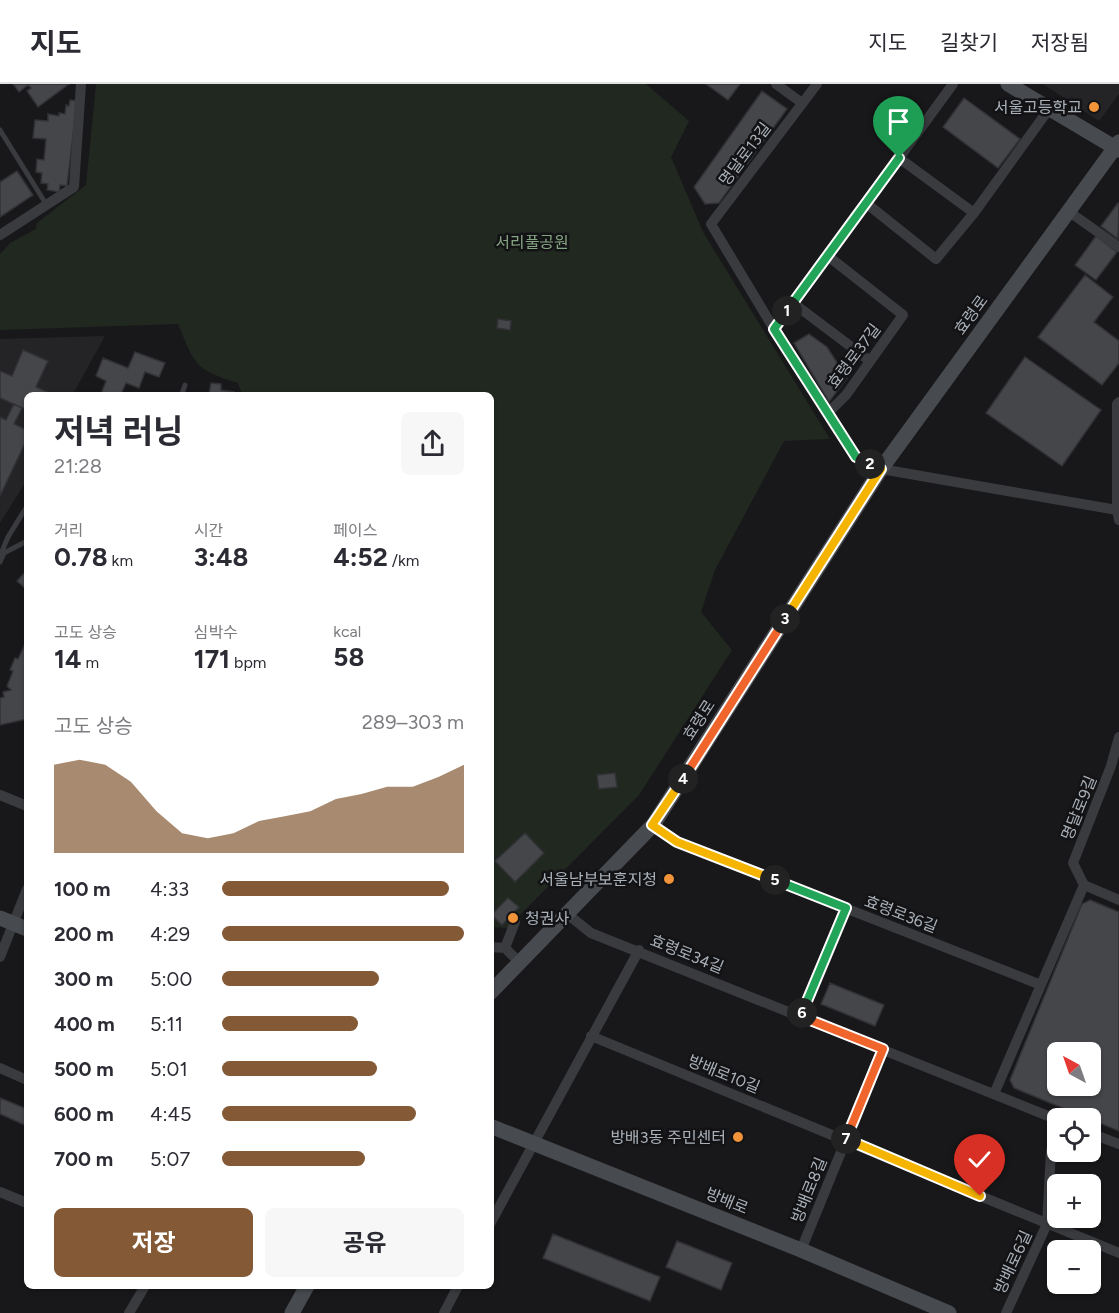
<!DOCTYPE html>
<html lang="ko">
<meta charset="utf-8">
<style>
body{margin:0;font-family:Figtree,"Noto Sans KR",sans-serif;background:#f7f7f7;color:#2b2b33;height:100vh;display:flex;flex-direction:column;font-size:22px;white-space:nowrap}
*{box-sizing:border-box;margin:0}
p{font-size:20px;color:#7c7c81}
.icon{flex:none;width:33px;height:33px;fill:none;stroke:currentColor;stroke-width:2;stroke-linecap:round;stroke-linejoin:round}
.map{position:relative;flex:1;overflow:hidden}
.side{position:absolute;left:24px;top:308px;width:470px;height:897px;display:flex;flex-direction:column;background:#fff;border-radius:9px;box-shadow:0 2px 4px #0004}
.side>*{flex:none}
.needle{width:39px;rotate:320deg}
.fabs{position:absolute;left:1047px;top:958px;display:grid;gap:12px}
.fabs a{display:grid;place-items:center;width:54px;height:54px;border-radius:9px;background:#fff;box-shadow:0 2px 4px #0004;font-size:30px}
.pin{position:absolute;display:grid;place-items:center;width:51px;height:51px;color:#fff;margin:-62px -26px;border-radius:50% 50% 50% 0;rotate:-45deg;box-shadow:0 0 6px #0007}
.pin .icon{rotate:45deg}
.km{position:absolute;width:30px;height:30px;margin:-15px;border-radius:50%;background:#222;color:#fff;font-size:16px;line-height:30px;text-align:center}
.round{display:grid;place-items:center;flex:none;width:63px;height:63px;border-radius:9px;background:#f7f7f7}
.overview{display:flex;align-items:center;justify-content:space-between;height:102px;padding:0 30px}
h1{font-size:33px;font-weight:700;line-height:45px}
.stats{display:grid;grid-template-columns:repeat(3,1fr);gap:9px;height:102px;padding:6px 30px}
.stats div{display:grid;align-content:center}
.stats b{font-size:26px;font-weight:700}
.stats small{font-size:16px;font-weight:400}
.stats p{font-size:16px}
.chart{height:168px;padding:12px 30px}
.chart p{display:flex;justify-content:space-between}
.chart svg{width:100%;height:108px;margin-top:6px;fill:#845a36;opacity:.7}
.primary-button{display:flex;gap:12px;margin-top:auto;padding:12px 30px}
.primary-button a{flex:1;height:69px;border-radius:9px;background:#845a36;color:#fff;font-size:24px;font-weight:700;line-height:69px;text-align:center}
.primary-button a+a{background:#f7f7f7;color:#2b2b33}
ul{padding:0 30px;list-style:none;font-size:20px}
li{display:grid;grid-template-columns:96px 72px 1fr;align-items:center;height:45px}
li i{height:15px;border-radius:8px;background:#845a36}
header{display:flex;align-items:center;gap:36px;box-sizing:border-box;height:84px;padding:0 30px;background:#fff;border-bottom:2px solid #e1e1e2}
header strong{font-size:28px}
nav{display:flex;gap:33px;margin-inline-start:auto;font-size:21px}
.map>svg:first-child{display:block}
</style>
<header>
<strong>지도</strong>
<nav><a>지도</a><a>길찾기</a><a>저장됨</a></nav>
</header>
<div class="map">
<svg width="1119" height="1229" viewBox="0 0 1119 1229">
<rect width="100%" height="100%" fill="#18181a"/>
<!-- built -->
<path fill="#242427" d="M1043,0h76v10l-20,27z
M105,252l-32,58h-46v86l-27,43v-184z"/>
<!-- green -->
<path fill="#202820" d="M96,0h550l43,37 -18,36 32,75 127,207 -46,2 -69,129 -14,42 31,38 -93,145 -132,133 -16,-1 -1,-533h-248l-4,-11c-44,-14 -43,-18 -60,-59l-178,6v-76l10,-11 26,-14 1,-6 49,-38z"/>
<!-- building -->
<path fill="#44464a" stroke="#323236" stroke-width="1.5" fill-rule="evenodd" d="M13,0h56l-31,23 -11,-16 4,-3 -3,-3 -9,7z
M706,0h34l-12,16z
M762,7l25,18 -68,94 -14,1 -11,-17z
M964,14l56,41 -22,29 -55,-41z
M70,16l7,1 -10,85 -7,-1 -1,7 -12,-2 1,-6 -7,-1 1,-10 -6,-1 1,-13 7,1 2,-21 -13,-1 2,-18 13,1v-7l11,2v-3l6,1 1,-9 3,1z
M17,87l16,24 -33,22v-35z
M1118,119l1,1 -1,35 -17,-13z
M1096,152l21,16 -21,28 -21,-15z
M1085,191l28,22 -19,25 25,19v22l-17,22 -64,-48z
M498,235l13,2 -1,9 -13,-2z
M809,250l18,13 20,31 -18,24 -35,-59z
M23,266l25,11 -12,26 13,6 -22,1v16l-27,-12v-27l12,5z
M135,268l30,11 -6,14 -14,-5 -6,16 -13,-5 -5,11h-20l5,-13 -10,-5 7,-18 25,10z
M1025,273l76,53 -39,56 -76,-53z
M211,299l10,1v6l13,2v2h-25z
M14,320l8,4 -8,16 13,6v9l-27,57v-79l6,3z
M27,486v20l-10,-9z
M25,560l2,1v74l-27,6v-27l4,-1 -1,-5 8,-2 -4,-4 6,-15 -3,-1 5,-12 3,1z
M615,689l2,14 -18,2 -2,-14z
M525,749l19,20 -29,29 -20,-21z
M508,814l11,9 -17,18 -11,-10z
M1090,816l29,12v219l-105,-43 -4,-8 72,-176zM1058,969h32v33h-32z
M830,899l54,22 -9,21 -54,-22z
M0,1014l27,11v17l-27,-12z
M553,1150l107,43 -10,24 -107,-43z
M677,1157l55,22 -11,27 -55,-23z"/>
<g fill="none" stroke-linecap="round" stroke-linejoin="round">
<!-- lane -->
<path stroke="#393b3f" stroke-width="5" d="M0,46l46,74
M182,310l3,-9
M0,472l8,-19 19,-31
M0,478l4,-9 23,-12"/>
<!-- street -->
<path stroke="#393b3f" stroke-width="10" d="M776,0l26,19
M817,0l-106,140 63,105 82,128 25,12 236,41
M866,119l70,56 38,-46 -75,-55
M1068,127l51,36
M974,129l75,-104
M0,151l74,-48 7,-103
M828,172l75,59 -57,80 -18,18
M793,219l77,58
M774,245l179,-245
M1119,318l-2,2v106l2,10
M1119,653l-8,29 -38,97 11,22 35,15
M0,711l27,11
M653,741l24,17 364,143
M566,829l25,20 467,187
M490,863l15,1 14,14
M505,864l10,-26 -2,-4
M0,873l27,-68
M800,932l46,-108
M591,952l528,217
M0,984l27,12
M994,1010l90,-209
M1090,1049l29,11
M0,1108l27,11
M490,1140l149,-274
M801,1166l82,-201
M129,1229l16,-27
M444,1229l14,-27
M1006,1229l41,-89 4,-73 7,-20"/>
<!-- secondary -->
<path stroke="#474a4f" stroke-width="15" d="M1008,0l111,66
M0,834l27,11
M490,909l163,-168 228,-356 238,-327
M490,1042l311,124 148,63
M292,1229l15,-27"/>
</g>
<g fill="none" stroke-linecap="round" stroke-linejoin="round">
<defs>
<path id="split-1" d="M787,227l112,-153"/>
<path id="split-2" d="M787,227l-13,18 82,128 14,7"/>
<path id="split-3" d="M785,535l96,-150 -11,-5"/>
<path id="split-4" d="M683,695l102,-160"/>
<path id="split-5" d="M683,695l-31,46 25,17 98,38"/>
<path id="split-6" d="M775,796l71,28 -44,105"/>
<path id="split-7" d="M802,929l-2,3 83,33 -37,90"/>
<path id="split-8" d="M846,1055l134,57"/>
</defs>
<!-- split-1 casing -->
<use href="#split-1" stroke="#fff" stroke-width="12"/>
<!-- split-2 casing -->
<use href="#split-2" stroke="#fff" stroke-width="12"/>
<!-- split-3 casing -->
<use href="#split-3" stroke="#fff" stroke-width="12"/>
<!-- split-4 casing -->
<use href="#split-4" stroke="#fff" stroke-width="12"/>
<!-- split-5 casing -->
<use href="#split-5" stroke="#fff" stroke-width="12"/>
<!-- split-6 casing -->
<use href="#split-6" stroke="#fff" stroke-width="12"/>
<!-- split-7 casing -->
<use href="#split-7" stroke="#fff" stroke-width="12"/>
<!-- split-8 casing -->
<use href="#split-8" stroke="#fff" stroke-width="12"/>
<!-- split-1 -->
<use href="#split-1" stroke="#22a559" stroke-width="8"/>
<!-- split-2 -->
<use href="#split-2" stroke="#22a559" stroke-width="8"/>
<!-- split-3 -->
<use href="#split-3" stroke="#f5b400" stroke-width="8"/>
<!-- split-4 -->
<use href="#split-4" stroke="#f0652b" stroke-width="8"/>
<!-- split-5 -->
<use href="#split-5" stroke="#f5b400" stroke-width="8"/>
<!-- split-6 -->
<use href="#split-6" stroke="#22a559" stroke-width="8"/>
<!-- split-7 -->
<use href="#split-7" stroke="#f0652b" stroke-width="8"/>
<!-- split-8 -->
<use href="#split-8" stroke="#f5b400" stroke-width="8"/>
</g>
<!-- markers -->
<g fill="#f09339" stroke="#131315" stroke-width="2">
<circle cx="1094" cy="23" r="6"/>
<circle cx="669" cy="795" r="6"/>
<circle cx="513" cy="834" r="6"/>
<circle cx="738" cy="1053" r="6"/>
</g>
<g text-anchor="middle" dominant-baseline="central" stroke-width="5" stroke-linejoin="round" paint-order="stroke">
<!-- poi labels -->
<g font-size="16" fill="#aab1b9" stroke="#131315" text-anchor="end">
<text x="1082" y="23">서울고등학교</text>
<text x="657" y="795">서울남부보훈지청</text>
<text x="525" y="834" text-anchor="start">청권사</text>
<text x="726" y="1053">방배3동 주민센터</text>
</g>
<!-- street labels -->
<g font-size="16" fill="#aab1b9" stroke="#131315">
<text transform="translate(745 70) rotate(-53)">명달로13길</text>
<text transform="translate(971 231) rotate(-54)">효령로</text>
<text transform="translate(854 272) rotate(-53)">효령로37길</text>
<text transform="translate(699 636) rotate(-57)">효령로</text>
<text transform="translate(1079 724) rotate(-68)">명달로9길</text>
<text transform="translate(901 830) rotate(21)">효령로36길</text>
<text transform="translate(687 870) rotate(22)">효령로34길</text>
<text transform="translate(724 990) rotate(22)">방배로10길</text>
<text transform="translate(809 1106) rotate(-68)">방배로8길</text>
<text transform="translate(727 1117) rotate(22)">방배로</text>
<text transform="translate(1013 1178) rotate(-65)">방배로6길</text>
</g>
<!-- park labels -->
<g font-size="16" fill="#85a481" stroke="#131315">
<text x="532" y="158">서리풀공원</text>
</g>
</g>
</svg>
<div class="fabs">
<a><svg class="needle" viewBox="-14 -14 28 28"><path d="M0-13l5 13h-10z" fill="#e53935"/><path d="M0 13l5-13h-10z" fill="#7c7c81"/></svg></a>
<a><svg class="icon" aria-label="locate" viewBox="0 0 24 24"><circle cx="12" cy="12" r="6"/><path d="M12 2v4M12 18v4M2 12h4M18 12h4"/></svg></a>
<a>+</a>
<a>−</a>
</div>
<div class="pin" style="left:899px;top:74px;background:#1e9e55"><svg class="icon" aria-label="arrive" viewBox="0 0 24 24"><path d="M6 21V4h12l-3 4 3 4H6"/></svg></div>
<div class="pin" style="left:980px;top:1112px;background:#d93025"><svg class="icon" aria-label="check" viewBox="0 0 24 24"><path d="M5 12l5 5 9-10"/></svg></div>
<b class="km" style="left:787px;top:227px">1</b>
<b class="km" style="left:870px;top:380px">2</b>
<b class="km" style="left:785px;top:535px">3</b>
<b class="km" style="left:683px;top:695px">4</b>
<b class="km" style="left:775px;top:796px">5</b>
<b class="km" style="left:802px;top:929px">6</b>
<b class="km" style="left:846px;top:1055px">7</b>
<section class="side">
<div class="overview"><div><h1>저녁 러닝</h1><p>21:28</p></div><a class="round"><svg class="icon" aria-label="share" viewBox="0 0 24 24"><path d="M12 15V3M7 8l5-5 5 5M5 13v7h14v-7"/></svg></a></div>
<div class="stats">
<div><p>거리</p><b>0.78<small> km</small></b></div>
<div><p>시간</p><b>3:48</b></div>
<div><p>페이스</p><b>4:52<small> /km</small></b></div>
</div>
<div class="stats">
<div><p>고도 상승</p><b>14<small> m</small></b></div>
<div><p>심박수</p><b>171<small> bpm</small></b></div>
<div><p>kcal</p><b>58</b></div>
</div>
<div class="chart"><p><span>고도 상승</span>289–303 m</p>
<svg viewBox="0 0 160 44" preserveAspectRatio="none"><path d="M0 44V8L10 6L20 8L30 15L40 27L50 36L60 38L70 36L80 31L90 29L100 27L110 22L120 20L130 17L140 17L150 13L160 8V44z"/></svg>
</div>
<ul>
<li><b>100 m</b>4:33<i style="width:94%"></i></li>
<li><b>200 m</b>4:29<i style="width:100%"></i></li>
<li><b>300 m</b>5:00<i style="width:65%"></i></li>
<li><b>400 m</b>5:11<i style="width:56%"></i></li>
<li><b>500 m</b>5:01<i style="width:64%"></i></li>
<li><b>600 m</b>4:45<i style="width:80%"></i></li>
<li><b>700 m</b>5:07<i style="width:59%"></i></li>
</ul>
<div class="primary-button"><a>저장</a><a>공유</a></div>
</section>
</div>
